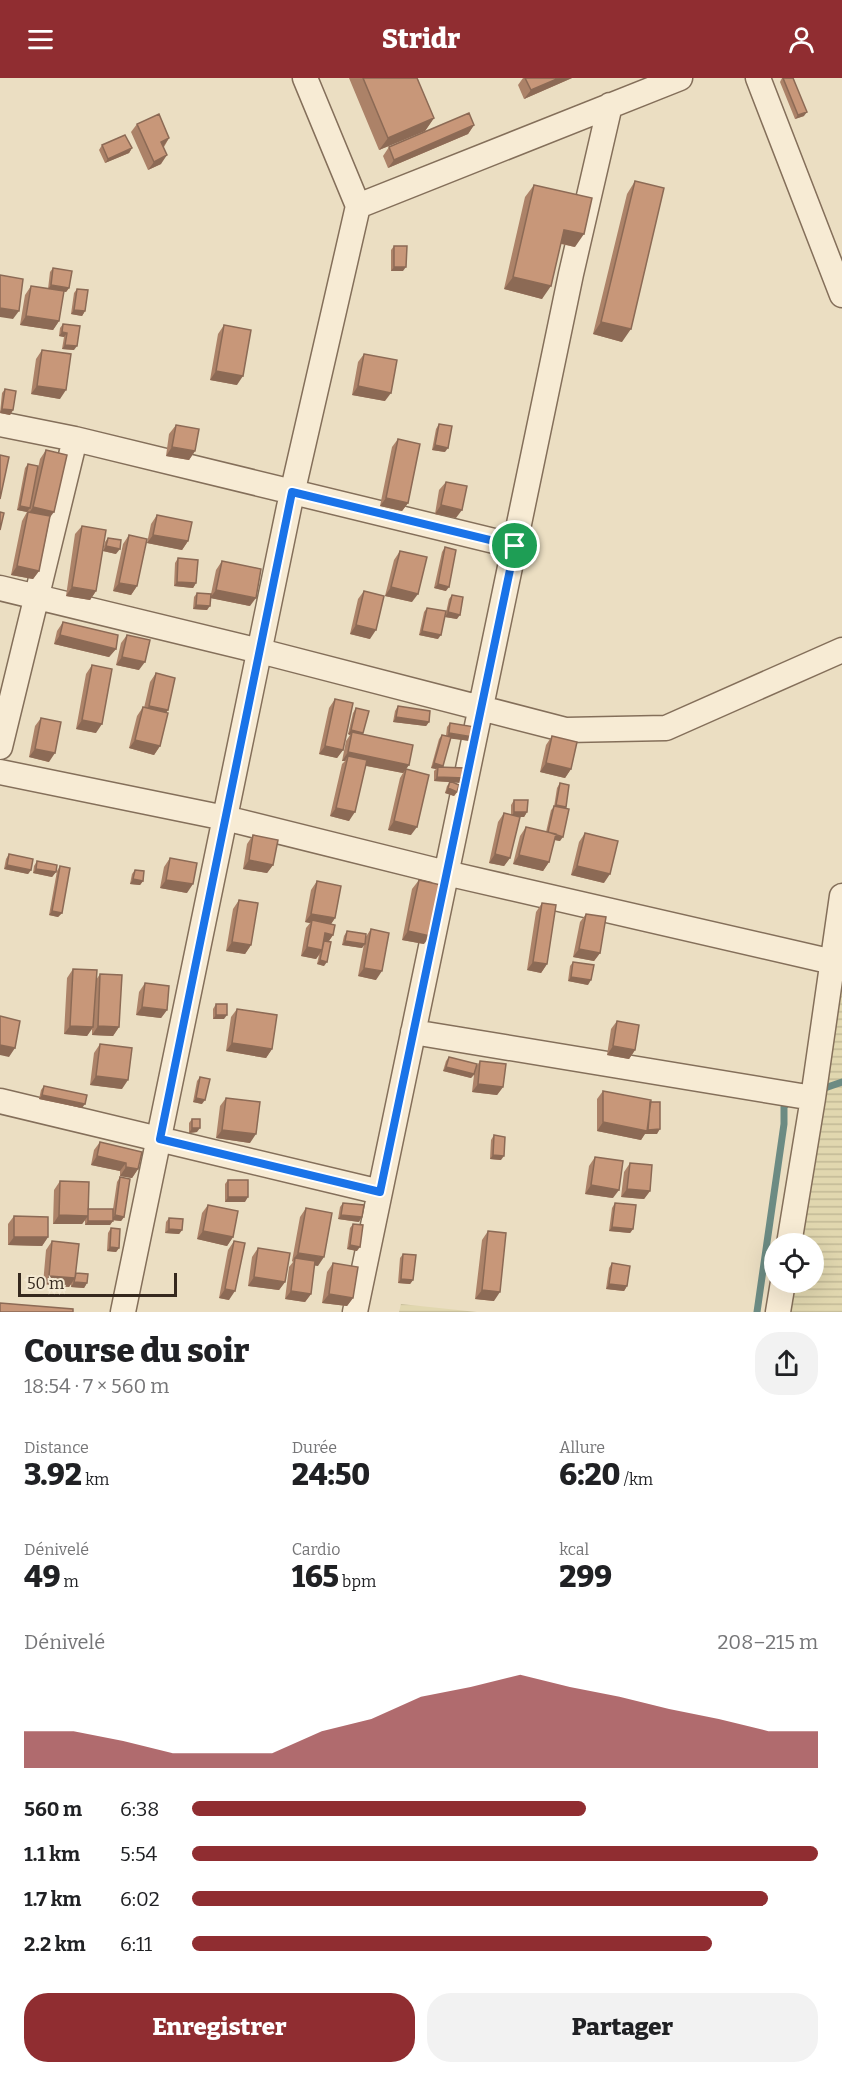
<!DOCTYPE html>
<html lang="fr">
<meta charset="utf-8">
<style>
body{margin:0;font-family:Bitter,serif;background:#f2f2f2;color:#202124;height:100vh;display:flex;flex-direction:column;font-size:22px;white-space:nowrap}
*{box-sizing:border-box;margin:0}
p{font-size:20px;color:#757577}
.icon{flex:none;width:33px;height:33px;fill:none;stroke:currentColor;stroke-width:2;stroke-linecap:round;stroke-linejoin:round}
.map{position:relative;height:1234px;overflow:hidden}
.drawer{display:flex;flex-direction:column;background:#fff;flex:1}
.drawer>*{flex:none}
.controls{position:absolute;left:764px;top:1155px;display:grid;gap:12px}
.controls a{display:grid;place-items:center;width:60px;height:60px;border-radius:50%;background:#fff;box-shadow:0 6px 24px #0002;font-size:30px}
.scale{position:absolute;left:18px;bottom:15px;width:159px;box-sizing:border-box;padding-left:6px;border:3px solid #35281d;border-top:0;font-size:16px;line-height:21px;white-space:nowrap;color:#35281d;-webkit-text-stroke:4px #f3e8d1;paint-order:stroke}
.pin{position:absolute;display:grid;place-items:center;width:51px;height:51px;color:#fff;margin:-26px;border:3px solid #fff;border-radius:50%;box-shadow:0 2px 6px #0007}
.round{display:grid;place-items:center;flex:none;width:63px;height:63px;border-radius:24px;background:#f2f2f2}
.head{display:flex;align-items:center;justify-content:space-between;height:102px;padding:0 24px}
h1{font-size:33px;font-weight:800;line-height:45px}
.metrics{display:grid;grid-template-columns:repeat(3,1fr);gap:9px;height:102px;padding:6px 24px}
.metrics div{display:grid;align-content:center}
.metrics b{font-size:30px;font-weight:800}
.metrics small{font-size:16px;font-weight:400}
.metrics p{font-size:16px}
.chart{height:168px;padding:12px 24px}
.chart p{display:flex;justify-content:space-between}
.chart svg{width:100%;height:108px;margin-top:6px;fill:#902d31;opacity:.7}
.primary-button{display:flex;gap:12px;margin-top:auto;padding:12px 24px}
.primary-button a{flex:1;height:69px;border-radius:24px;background:#902d31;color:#fff;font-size:24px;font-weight:800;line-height:69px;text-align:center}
.primary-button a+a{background:#f2f2f2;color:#202124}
ul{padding:0 24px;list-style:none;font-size:20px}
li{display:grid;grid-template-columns:96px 72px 1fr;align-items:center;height:45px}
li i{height:15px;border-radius:8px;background:#902d31}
header{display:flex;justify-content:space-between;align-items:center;height:78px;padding:0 24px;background:#902d31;color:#fff;font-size:27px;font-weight:800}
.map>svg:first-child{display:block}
</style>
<header><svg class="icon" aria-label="menu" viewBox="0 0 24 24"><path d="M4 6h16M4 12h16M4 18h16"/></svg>Stridr<svg class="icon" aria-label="person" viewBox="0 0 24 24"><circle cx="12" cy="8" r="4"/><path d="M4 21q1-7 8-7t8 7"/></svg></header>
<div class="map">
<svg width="842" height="1234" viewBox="0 0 842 1234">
<defs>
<pattern id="farmland-rules" width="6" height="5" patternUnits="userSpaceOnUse" patternTransform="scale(1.5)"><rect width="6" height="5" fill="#e1d7af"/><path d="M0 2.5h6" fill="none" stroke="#c2b996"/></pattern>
</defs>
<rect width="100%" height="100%" fill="#ebdec2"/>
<!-- farmland -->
<path fill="url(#farmland-rules)" d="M842,871v363h-56l4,-29 23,-1v-38l-17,-1z
M401,1226l76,8h-78z"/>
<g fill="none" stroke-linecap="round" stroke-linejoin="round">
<!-- stream -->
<path stroke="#6c8b83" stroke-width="7" d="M819,1012l23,-8
M757,1234l27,-188v-17l7,-8"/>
<defs>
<path id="minor" d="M758,0l84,217
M358,128l322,-128
M0,346l75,15 440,107
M0,510l260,63 306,79 100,-2 176,-78
M0,669l75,-308
M0,694l225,46 221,55 387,89
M413,954l400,66
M0,1023l380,91
M789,1166l24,-146 29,-202
M123,1234l166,-805 69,-301 -53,-128
M355,1234l216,-1038 39,-169
M778,1234l5,-30"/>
</defs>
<!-- minor casing -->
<use href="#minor" stroke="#846f5a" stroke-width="27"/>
<!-- minor -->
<use href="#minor" stroke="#f7ebd4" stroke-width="24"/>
</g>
<!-- wall -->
<path fill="#ac8268" d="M349,0h68l17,40 -9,13 -46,19z
M523,0h49l-48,21 -6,-14z
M782,0h11l11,38 -9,3 -15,-37z
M137,46l32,14 -5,9 -3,17 -13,6 -17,-38z
M474,47l-6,9 -80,34 -5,-12 6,-9z
M102,67l30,3 -3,5 -24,10 -6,-13z
M635,103l-13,161 -29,-8 34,-140z
M534,107l41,62 -14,-3 -19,55 -38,-10 21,-92z
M394,168l9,25h-12v-21z
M53,190l16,20 -3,4 -2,-1 -5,30 -6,9 -33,-5 5,-30 6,-9 17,3 2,-17z
M77,211l8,22 -3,5 -11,-2 3,-21z
M63,246l11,26 -12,-1 2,-12 -5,-1 1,-8z
M224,247l13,60 -27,-5 8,-46z
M42,272l18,49 -29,-5 5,-35z
M364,276l21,47 -33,-6 6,-33z
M5,311l8,21 -3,5 -10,-2 2,-20z
M439,346l6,28 -13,-2 4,-21z
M176,347l19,26 -6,9 -23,-4 3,-22z
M398,361l10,64 -6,8 -22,-5 12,-59z
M46,372l4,68 -11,53 -6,8 -22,-4 11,-54 6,-11 -1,2 -10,-2 8,-42 3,-4 10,4 2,-9z
M446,404l10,36 -21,-4 4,-24z
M157,437l31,26 -6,9 -35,-7 4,-19z
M82,448l14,65 -6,9 -24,-4 9,-62z
M129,457l8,51 -6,9 -18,-4 10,-47z
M108,460l8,16 -13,-3 2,-9z
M445,469l1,44 -12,-3 8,-36z
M400,473l12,51 -27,-6 9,-36z
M178,480l18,25 -3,5 -19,-2 1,-23z
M222,483l28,45 -39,-8 -4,12 -14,-1 1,-12 3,-4 14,1 5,-24z
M364,513l6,48 -20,-5 8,-35z
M452,517l5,24 -12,-2 4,-18z
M427,530l11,31 -19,-4 5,-23z
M63,544l53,27 -7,8 -55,-13 3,-13z
M127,557l12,35 -23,-5 5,-22z
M92,587l4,68 -20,-4 10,-55z
M156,595l12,37 -2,3 -6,33 -6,9 -25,-7 8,-32 6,-9 1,1 6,-26z
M335,621l8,51 -6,8 -18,-4 10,-46z
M398,628l31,16 -3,4 -33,-4 2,-11z
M356,630l6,27 47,30 -3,4 5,66 -23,-5 12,-52 3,-5 -37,-7 -17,55 -19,-5 12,-52 3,-3h-3l4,-20 4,-6 -2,-1 5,-21z
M41,640l8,44 -20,-5 6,-31z
M450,645l20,18 -19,-3 -9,29 23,11 -3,5 -10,-1 5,10 -3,4 -9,-3 2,-7 3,-4 -16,-1v-10l2,-2 -5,-1 8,-29 3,-4 4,1 1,-9z
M552,658l19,33 -6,9 -25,-6 6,-27z
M560,705l6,24 -1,1 -5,33 -6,-1 -5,22 -6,9 -30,-7 7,-28 6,-9 20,5 5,-22 3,-3 3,-19z
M514,722l13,12 -3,5h-4l-10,41 -6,8 -15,-3 9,-41 6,-9 7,2v-10z
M585,755l19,50 -33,-8 8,-33z
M253,757l20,30 -6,8 -24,-4 4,-25z
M9,776l22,16 -3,4 -24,-5 2,-10z
M170,780l17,35 -27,-5 4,-21z
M37,783l19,11 -4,5 -19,-4 1,-7z
M60,788l2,47 -4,4 -9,-2 8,-44z
M135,792l8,11 -3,4 -10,-1 2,-10z
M419,802l5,64 -22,-4 10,-51z
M317,803l18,37 -4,6 2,11 -5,7 -4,24 -7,-2 2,-9 -3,4 -15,-3 5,-28 4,-5 -5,-1 6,-32z
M239,822l12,45 -6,9 -19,-3 7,-42z
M542,825l5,61 -6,9 -14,-3 9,-58z
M586,836l14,39 -6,8 -21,-4 7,-35z
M371,851l5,51 -18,-4 6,-32 -2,4 -20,-3 2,-9 3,-5 18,7z
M573,884l15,23 -20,-4 2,-15z
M73,891l23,11 4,-6 19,53 -6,9 -21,-1v-6l-5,7 -23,-2 3,-56z
M145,905l22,27 -6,8 -25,-3 3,-23z
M216,926l8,15h-11v-10z
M237,931l35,40 -6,9 -40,-7 5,-34z
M617,943l18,29 -6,9 -22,-4 4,-26z
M100,966l22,45 -32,-4 4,-32z
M449,979l27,10 4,-6 23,26 -6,8 -25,-3 2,-17 -3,3 -28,-7 3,-10z
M200,999l2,27 -9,-2 4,-21z
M44,1008l38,22 -43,-9 2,-9z
M603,1013l47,11 7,32h-12v-1l-4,7 -44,-9v-32z
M226,1020l24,45 -34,-5 4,-32z
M192,1041l5,13 -8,1v-10z
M494,1057l7,25 -11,-1 1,-19z
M100,1064l38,27 -6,9 -12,-2v-5l-29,-6 3,-15z
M595,1079l18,41 -28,-4 4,-28z
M630,1085l20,28 -6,8 -23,-2 3,-25z
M120,1099l4,40 -3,4 -8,-1 -3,5h-25v-5l-3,4h-29l1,-34 6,-9 28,28h25l4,-27z
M228,1102l17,22h-20v-18z
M343,1125l16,19 -21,-3 2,-12z
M615,1125l18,26 -3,4 -21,-2 3,-23z
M208,1127l25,32 -6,9 -30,-7 5,-26z
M306,1130l12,58 -4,-1 -3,29 -6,8 -20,-3 4,-32 4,-5 -1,-1 8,-44z
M14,1138l34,21 -6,9 -34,-1v-21z
M169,1140l13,12 -3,4 -14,-1 1,-11z
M353,1146l4,27 -10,-2 3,-21z
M111,1150l8,20 -3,4 -9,-1 1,-18z
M488,1153l6,70 -19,-2 7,-59z
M52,1163l24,32 11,10 -3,5 -13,-1v-3l-2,3 -26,-3 3,-34z
M234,1163l-5,59 -10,-2 9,-48z
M258,1170l27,34 -6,8 -31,-4 4,-29z
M403,1176l10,26 -3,4 -12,-1 2,-25z
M333,1185l20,35 -6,8 -25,-3 5,-31z
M612,1185l15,23 -3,5 -18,-2 3,-21z"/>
<!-- shaded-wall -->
<path fill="#8c6a55" d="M559,0h13l-48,21 7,-9z
M807,34l-3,4 -9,3 3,-4z
M434,40l-9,13 -46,19 9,-12z
M474,47l-6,9 -80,34 6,-8z
M169,60l-6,9 -2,-5z
M132,70l-3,5 -24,10 3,-4z
M167,77l-6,9 -13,6 6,-8z
M564,152l20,4 -9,13 -20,-5z
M394,189h12l-3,4h-12z
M513,199l38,9 -9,13 -38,-10z
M51,207l18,3 -3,4 -18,-3z
M0,230l19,3 -6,8 -13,-2z
M74,232l11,1 -3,5 -11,-2z
M26,238l33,5 -6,9 -33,-5z
M601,244l30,7 -9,13 -29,-8z
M62,254l5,1 -3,4 -5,-1z
M65,267l12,1 -3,4 -12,-1z
M216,293l27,5 -6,9 -27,-5z
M37,308l29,4 -6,9 -29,-5z
M358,308l33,7 -6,8 -33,-6z
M2,331l11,1 -3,5 -10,-2z
M435,367l13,3 -3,4 -13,-2z
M172,369l23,4 -6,9 -23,-4z
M386,420l22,5 -6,8 -22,-5z
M441,427l21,5 -6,8 -21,-4z
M20,428l10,2 -3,4 -10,-2z
M33,429l21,5 -6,8 -21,-4z
M153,457l35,6 -6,9 -35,-7z
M106,468l14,3 -4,5 -13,-3z
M17,488l22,5 -6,8 -22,-4z
M177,504l19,1 -3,5 -19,-2z
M119,505l18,3 -6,9 -18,-4z
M438,506l11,3 -3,4 -12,-3z
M72,509l24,4 -6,9 -24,-4z
M391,509l27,7 -6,8 -27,-6z
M216,512l40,8 -6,8 -40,-8z
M196,527l14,1 -3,4 -14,-1z
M448,534l12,3 -3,4 -12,-2z
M356,547l20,5 -6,9 -20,-5z
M422,553l19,4 -3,4 -19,-4z
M60,557l56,14 -7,8 -55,-13z
M122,579l23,5 -6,8 -23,-5z
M149,628l19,4 -6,8 -19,-4z
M396,639l33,5 -3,4 -33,-4z
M82,642l20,4 -6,9 -20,-4z
M351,652l12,3 -3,5 -8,-6 -2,3 -2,-1z
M449,655l24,4 -3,4 -24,-3z
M135,662l25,6 -6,9 -25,-7z
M325,668l18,4 -6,8 -18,-4z
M35,671l20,4 -6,9 -20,-5z
M348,674l61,13 -6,8 -56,-11 1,-6 -3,5h-3z
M434,685l9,3 -3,4 -2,-3 -2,2 -5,-1z
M546,685l25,6 -6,9 -25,-6z
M437,699l28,1 -3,5 -28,-2z
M448,710l9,4 -3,4 -9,-3z
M336,730l19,4 -6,9 -19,-5z
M514,734h13l-3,5h-13z
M394,743l23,6 -6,8 -23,-5z
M548,756l15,3 -3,4 -15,-3z
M495,776l15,4 -6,8 -15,-3z
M519,777l30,7 -6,9 -30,-7z
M249,782l24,5 -6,8 -24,-4z
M7,787l24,5 -3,4 -24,-5z
M577,788l33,8 -6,9 -33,-8z
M36,791l20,3 -4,5 -19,-4z
M133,801l10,2 -3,4 -10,-1z
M166,802l27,4 -6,9 -27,-5z
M52,833l10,2 -4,4 -9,-2z
M311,836l24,4 -6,9 -17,-7 -2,3 -5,-1z
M408,853l22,5 -6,8 -22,-4z
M325,855l8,2 -6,9 -4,-1z
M345,863l20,3 -3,4 -20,-3z
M232,864l19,3 -6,9 -19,-3z
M307,869l15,3 -6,9 -15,-3z
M579,871l21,4 -6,8 -21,-4z
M320,882l7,2 -3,4 -7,-2z
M533,884l14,2 -6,9 -14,-3z
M364,890l18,3 -6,9 -18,-4z
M571,899l20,3 -3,5 -20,-4z
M142,929l25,3 -6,8 -25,-3z
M216,937h11l-3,4h-11z
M70,948l23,1 -6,9 -23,-2z
M98,948l21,1 -6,9 -21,-1z
M232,965l40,6 -6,9 -40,-7z
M0,967l15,3 -6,9 -9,-2z
M613,968l22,4 -6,9 -22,-4z
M446,989l28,7 -3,4 -28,-7z
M96,998l32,4 -6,9 -32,-4z
M478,1006l25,3 -6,8 -25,-3z
M42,1017l43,9 -3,4 -43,-9z
M196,1020l9,2 -3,4 -9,-2z
M603,1044l44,9 -6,9 -44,-9z
M192,1050h8l-3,4 -8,1z
M660,1051l-3,5h-12l3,-4z
M222,1052l34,4 -6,9 -34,-5z
M493,1077l11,1 -3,4 -11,-1z
M97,1078l29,7 -6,8 -29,-6z
M126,1089l12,2 -6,9 -12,-2z
M591,1107l28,5 -6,8 -28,-4z
M627,1111l23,2 -6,8 -23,-2z
M228,1119h20l-3,5h-20z
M59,1137l29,1 -6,8h-29z
M115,1137l9,2 -3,4 -10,-1z
M341,1137l21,2 -3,5 -21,-3z
M88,1143h25l-3,4h-25z
M612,1149l21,2 -3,4 -21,-2z
M169,1151l13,1 -3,4 -14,-1z
M203,1153l30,6 -6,9 -30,-7z
M14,1159h34l-6,9 -34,-1z
M350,1167l10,2 -3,4 -10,-2z
M110,1169l9,1 -3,4 -9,-1z
M298,1175l26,4 -6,9 -23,-4v-4l-3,3z
M49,1198l26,2 -6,9 -26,-3z
M254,1199l31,5 -6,8 -31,-4z
M401,1201l12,1 -3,4 -12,-1z
M74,1204l13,1 -3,5 -13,-1z
M609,1206l18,2 -3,5 -18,-2z
M225,1211l10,2 -6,9 -10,-2z
M482,1212l18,2 -6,9 -19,-2z
M291,1213l20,3 -6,8 -20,-3z
M329,1216l24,4 -6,8 -25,-3z"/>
<!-- building -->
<path fill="#c89779" stroke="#8c6a55" stroke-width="1.5" d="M363,0h54l17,40 -46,20z
M525,0h34l-28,12z
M783,0h10l14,34 -9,3z
M469,35l5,12 -80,35 -5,-13z
M159,36l10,24 -8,4 6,13 -13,7 -17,-38z
M125,57l7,13 -24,11 -6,-14z
M635,103l29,7 -33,141 -30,-7z
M534,107l58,13 -8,36 -20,-4 -13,56 -38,-9z
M394,168h13l-1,21h-12z
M53,190l19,3 -3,17 -18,-3z
M0,197l23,4 -4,32 -19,-3z
M31,208l33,5 -5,30 -33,-5z
M77,211l11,1 -3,21 -11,-1z
M63,246l17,2 -3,20 -12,-1 2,-12 -5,-1z
M224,247l27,5 -8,46 -27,-5z
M42,272l29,4 -5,36 -29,-4z
M364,276l33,6 -6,33 -33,-7z
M5,311l11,2 -3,19 -11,-1z
M439,346l13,2 -4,22 -13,-3z
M176,347l23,4 -4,22 -23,-4z
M398,361l22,5 -12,59 -22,-5z
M46,372l21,5 -13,57 -21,-5z
M0,377l9,2 -9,42z
M28,386l10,2 -8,42 -10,-2z
M446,404l21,4 -5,24 -21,-5z
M0,434l4,1 -4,17z
M28,434l22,4 -11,55 -22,-5z
M157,437l35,7 -4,19 -35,-6z
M82,448l24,4 -10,61 -24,-4z
M129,457l18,4 -10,47 -18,-3z
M108,460l13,2 -1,9 -14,-3z
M445,469l11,3 -7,37 -11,-3z
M400,473l27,6 -9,37 -27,-7z
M178,480l20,2 -2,23 -19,-1z
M222,483l39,8 -5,29 -40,-8z
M364,513l20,5 -8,34 -20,-5z
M197,515l14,1 -1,12 -14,-1z
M452,517l11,2 -3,18 -12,-3z
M427,530l19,3 -5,24 -19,-4z
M63,544l55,13 -2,14 -56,-14z
M127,557l23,5 -5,22 -23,-5z
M92,587l20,4 -10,55 -20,-4z
M156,595l19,5 -7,32 -19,-4z
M335,621l18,4 -10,47 -18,-4z
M398,628l32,5 -1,11 -33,-5z
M143,629l25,6 -8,33 -25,-6z
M356,630l13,3 -6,22 -12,-3z
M41,640l20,4 -6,31 -20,-4z
M450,645l25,4 -2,10 -24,-4z
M352,654l61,13 -4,20 -61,-13z
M442,657l9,2 -8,29 -9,-3z
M552,658l25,6 -6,27 -25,-6z
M348,678l19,4 -12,52 -19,-4z
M438,689l27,1v10l-28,-1z
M406,691l23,6 -12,52 -23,-6z
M450,703l9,4 -2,7 -9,-4z
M560,705l9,2 -3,22 -10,-2z
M514,722h14l-1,12h-13z
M554,728l15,3 -6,28 -15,-5z
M504,735l16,4 -10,41 -15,-4z
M526,749l30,7 -7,28 -30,-7z
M585,755l33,8 -8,33 -33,-8z
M253,757l25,5 -5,25 -24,-5z
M9,776l24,5 -2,11 -24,-5z
M170,780l27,5 -4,21 -27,-4z
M37,783l20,4 -1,7 -20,-3z
M60,788l10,2 -8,45 -10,-2z
M135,792l9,1 -1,10 -10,-2z
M419,802l22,5 -11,51 -22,-5z
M317,803l24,5 -6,32 -24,-4z
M239,822l19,3 -7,42 -19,-3z
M542,825l14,2 -9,59 -14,-2z
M586,836l20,3 -6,36 -21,-4z
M312,842l23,5 -2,10 -8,-2 -3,17 -15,-3z
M371,851l18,4 -7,38 -18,-3z
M347,853l19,3 -1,10 -20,-3z
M324,863l7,1 -4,20 -7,-2z
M573,884l21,3 -3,15 -20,-3z
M73,891l24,1 -4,57 -23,-1z
M100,896l22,1 -3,52 -21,-1z
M145,905l24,3 -2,24 -25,-3z
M216,926h11v11h-11z
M237,931l40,6 -5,34 -40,-6z
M0,938l20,5 -5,27 -15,-3z
M617,943l22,4 -4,25 -22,-4z
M100,966l32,4 -4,32 -32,-4z
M449,979l28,7 -3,10 -28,-7z
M480,983l26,3 -3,23 -25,-3z
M200,999l10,2 -5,21 -9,-2z
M44,1008l43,9 -2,9 -43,-9z
M603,1013l48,9 -4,31 -44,-9z
M226,1020l34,4 -4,32 -34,-4z
M650,1024h10v27l-12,1 1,-13z
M192,1041h8v9h-8z
M494,1057l11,2 -1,19 -11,-1z
M100,1064l42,10 -4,17 -12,-2v-4l-29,-7z
M595,1079l28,4 -4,29 -28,-5z
M630,1085l22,2 -2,26 -23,-2z
M120,1099l10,2 -6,38 -9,-2z
M228,1102h20v17h-20z
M60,1103l29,1 -1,34 -29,-1z
M343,1125l21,2 -2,12 -21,-2z
M615,1125l21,2 -3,24 -21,-2z
M208,1127l30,6 -5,26 -30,-6z
M306,1130l26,5 -8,44 -26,-4z
M88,1131h25v12h-25z
M14,1138l34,1v20h-34z
M169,1140l14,1 -1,11 -13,-1z
M353,1146l10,1 -3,22 -10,-2z
M111,1150l9,1 -1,19 -9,-1z
M488,1153l18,2 -6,59 -18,-2z
M52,1163l27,3 -4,34 -26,-2z
M234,1163l11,2 -10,48 -10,-2z
M258,1170l32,5 -5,29 -31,-5z
M403,1176l13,1 -3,25 -12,-1z
M295,1180l20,3 -4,33 -20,-3z
M333,1185l25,4 -5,31 -24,-4z
M612,1185l18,3 -3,20 -18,-2z
M76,1195l12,1 -1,9 -13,-1z
M0,1225l73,6v3h-73z"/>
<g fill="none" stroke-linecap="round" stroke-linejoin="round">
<defs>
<path id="route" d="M292,414l223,54 -135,646 -220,-53z"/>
</defs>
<!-- route casing -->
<use href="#route" stroke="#fff" stroke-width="12"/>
<!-- route -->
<use href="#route" stroke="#1a73e8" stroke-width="8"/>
</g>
</svg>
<div class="controls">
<a><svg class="icon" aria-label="locate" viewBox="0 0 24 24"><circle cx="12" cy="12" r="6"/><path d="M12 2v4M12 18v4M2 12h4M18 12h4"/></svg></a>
</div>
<div class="scale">50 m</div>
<div class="pin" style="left:515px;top:468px;background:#1e9e55"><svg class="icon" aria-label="arrive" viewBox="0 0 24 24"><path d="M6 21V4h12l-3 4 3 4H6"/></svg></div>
</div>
<section class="drawer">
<div class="head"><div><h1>Course du soir</h1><p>18:54 · 7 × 560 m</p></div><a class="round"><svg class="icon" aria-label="share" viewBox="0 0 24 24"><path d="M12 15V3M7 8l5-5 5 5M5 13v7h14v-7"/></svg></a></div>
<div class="metrics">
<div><p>Distance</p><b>3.92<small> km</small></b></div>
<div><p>Durée</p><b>24:50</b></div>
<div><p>Allure</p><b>6:20<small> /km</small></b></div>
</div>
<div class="metrics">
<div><p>Dénivelé</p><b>49<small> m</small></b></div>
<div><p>Cardio</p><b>165<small> bpm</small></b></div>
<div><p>kcal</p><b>299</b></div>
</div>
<div class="chart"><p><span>Dénivelé</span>208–215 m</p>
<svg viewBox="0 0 160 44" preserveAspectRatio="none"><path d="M0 44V29L10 29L20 33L30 38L40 38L50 38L60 29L70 24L80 15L90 11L100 6L110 11L120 15L130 20L140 24L150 29L160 29V44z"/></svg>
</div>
<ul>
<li><b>560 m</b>6:38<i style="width:63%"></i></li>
<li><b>1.1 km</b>5:54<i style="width:100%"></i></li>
<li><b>1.7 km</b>6:02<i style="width:92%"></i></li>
<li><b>2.2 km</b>6:11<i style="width:83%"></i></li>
</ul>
<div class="primary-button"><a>Enregistrer</a><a>Partager</a></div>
</section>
